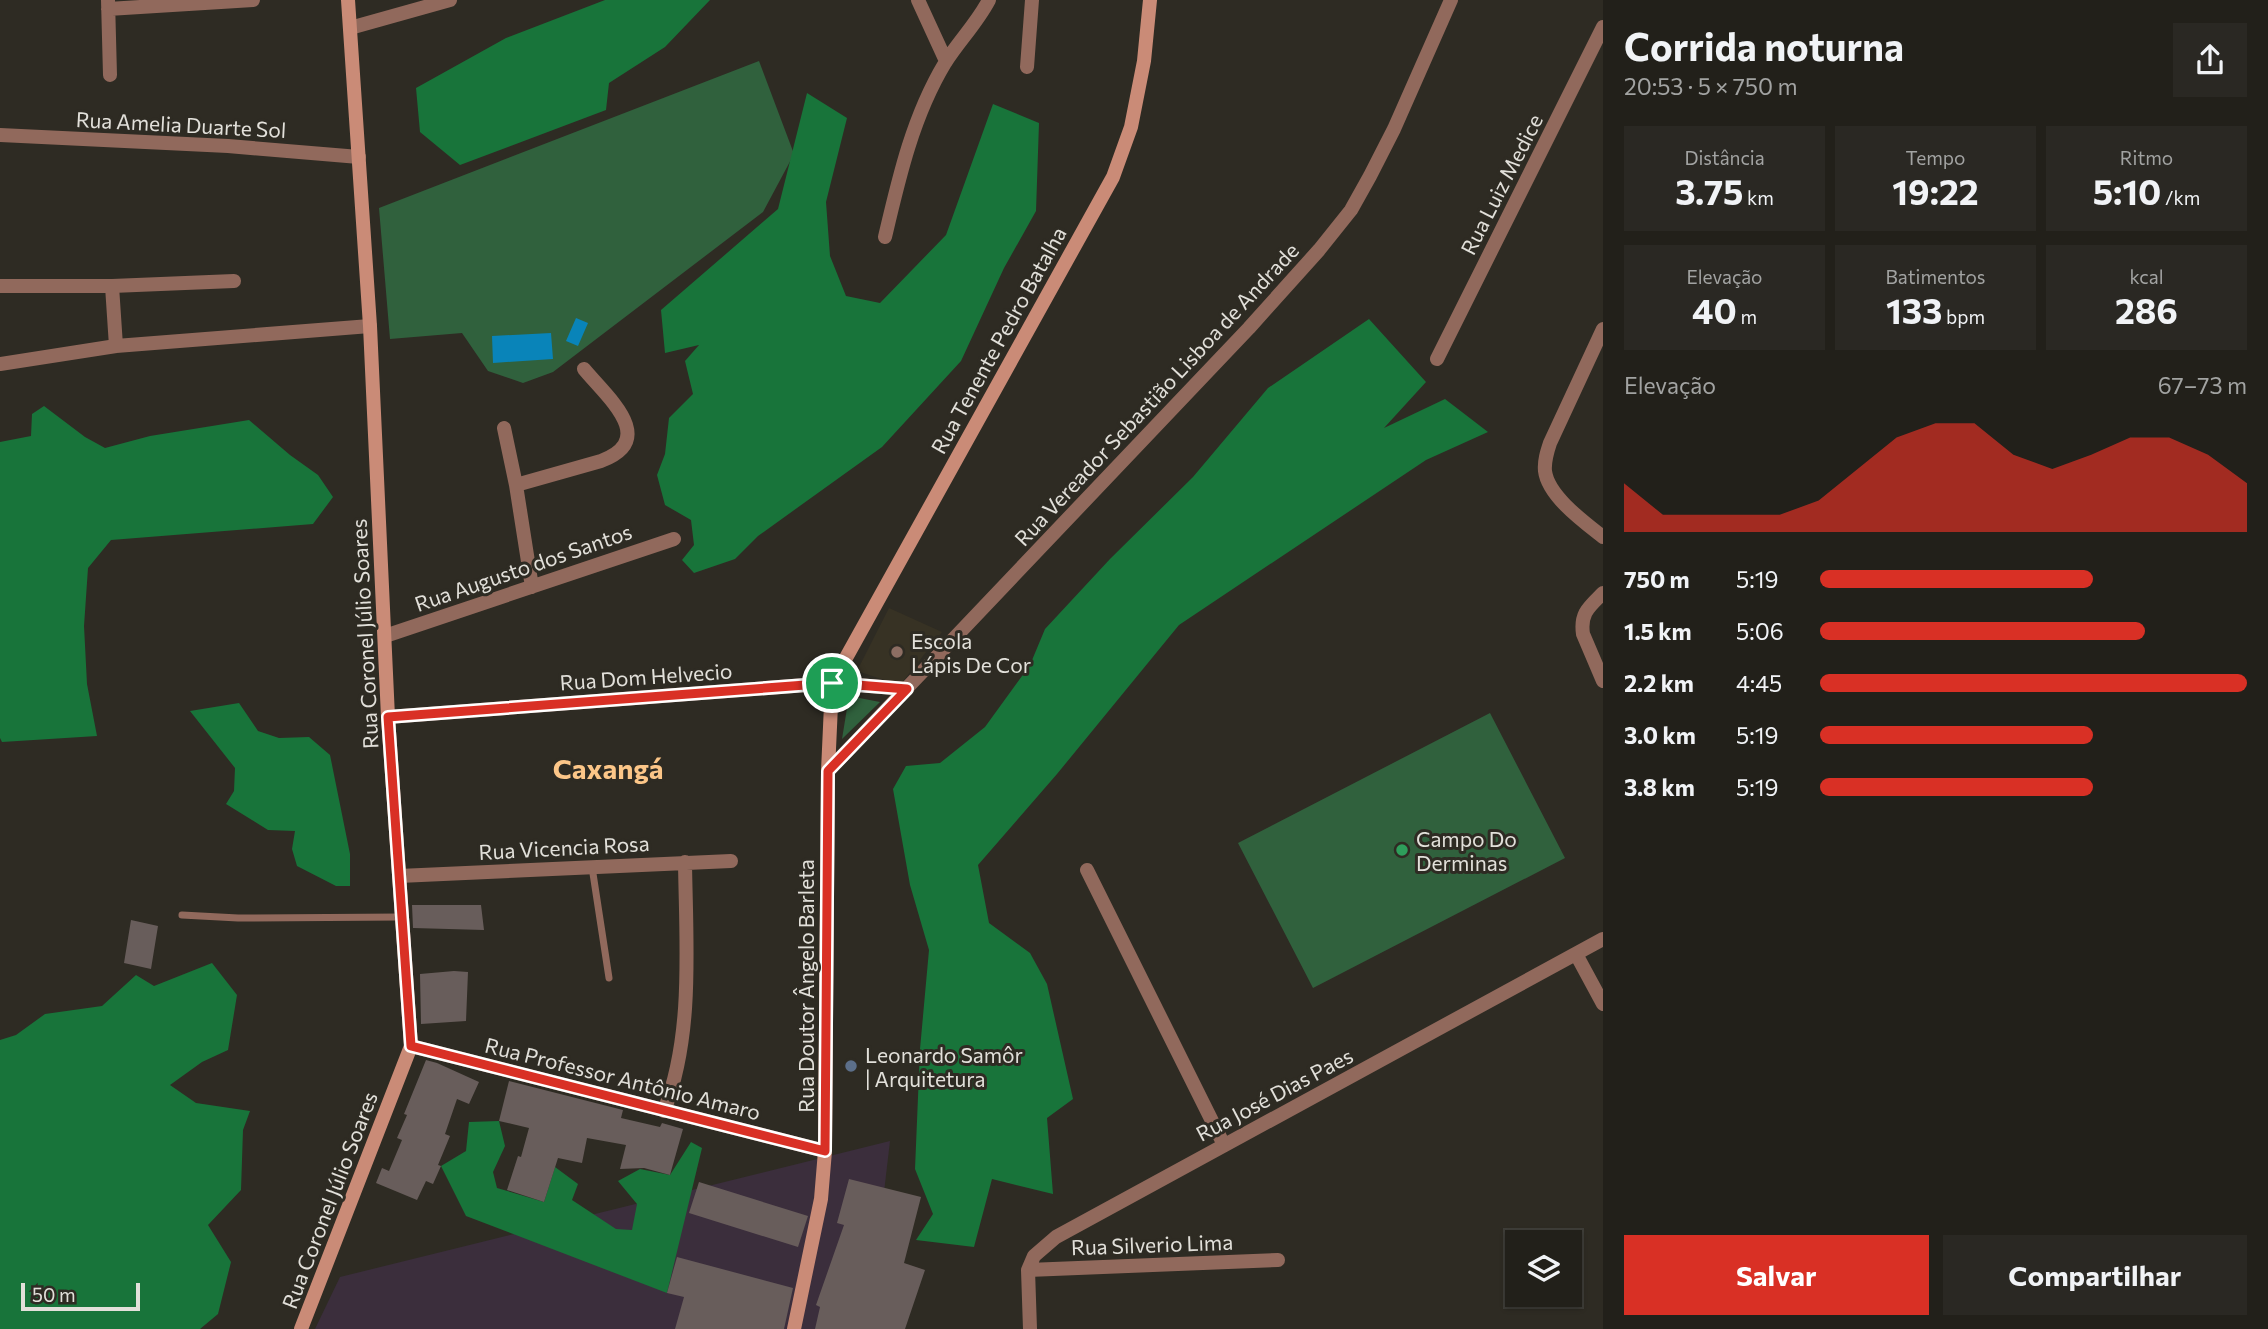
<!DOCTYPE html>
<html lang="pt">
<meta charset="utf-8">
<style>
body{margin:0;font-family:Commissioner,sans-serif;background:#2a2823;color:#f1f3f6;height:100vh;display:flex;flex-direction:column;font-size:26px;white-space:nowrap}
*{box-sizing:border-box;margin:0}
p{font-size:23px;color:#a2a3a2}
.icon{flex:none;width:38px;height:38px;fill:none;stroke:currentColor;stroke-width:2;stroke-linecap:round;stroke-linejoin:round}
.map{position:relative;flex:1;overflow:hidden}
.sheet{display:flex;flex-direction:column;background:#22201a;width:665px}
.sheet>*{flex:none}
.fabs{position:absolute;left:1505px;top:1230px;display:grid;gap:14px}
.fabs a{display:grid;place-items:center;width:77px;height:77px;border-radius:0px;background:#22201a;box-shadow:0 2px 5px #0004,0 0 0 2px #3f3e39;font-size:35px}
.scale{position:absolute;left:21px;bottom:18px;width:119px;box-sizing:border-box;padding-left:7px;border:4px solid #e2e0da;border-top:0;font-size:19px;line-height:24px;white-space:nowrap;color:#e2e0da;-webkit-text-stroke:5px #2e2b23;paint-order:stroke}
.pin{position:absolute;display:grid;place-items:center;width:60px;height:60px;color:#fff;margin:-30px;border:4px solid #fff;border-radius:50%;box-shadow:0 2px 7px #0007}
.round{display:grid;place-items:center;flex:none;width:74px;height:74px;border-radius:0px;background:#2a2823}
.overview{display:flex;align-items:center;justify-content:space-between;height:119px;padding:0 21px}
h1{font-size:38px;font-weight:700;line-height:52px}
.stats{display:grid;grid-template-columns:repeat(3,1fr);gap:10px;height:119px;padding:7px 21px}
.stats div{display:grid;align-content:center;border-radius:0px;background:#2a2823;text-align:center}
.stats b{font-size:35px;font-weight:700}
.stats small{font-size:19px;font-weight:400}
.stats p{font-size:19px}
.chart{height:196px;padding:14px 21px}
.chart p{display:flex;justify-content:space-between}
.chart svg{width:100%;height:126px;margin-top:7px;fill:#d93025;opacity:.7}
.cta{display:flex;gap:14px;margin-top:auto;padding:14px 21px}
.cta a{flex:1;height:80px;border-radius:0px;background:#d93025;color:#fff;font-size:28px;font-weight:700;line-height:80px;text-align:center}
.cta a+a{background:#2a2823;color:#f1f3f6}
ul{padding:0 21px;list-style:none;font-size:23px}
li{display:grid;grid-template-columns:112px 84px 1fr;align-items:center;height:52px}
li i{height:18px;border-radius:9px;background:#d93025}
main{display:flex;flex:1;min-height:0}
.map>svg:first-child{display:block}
</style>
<main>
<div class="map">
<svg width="1603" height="1329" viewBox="0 0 1603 1329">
<rect width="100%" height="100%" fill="#2e2b23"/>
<!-- commercial -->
<path fill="#3b2e3c" d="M890,1141l-22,188h-553l25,-52z"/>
<!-- built -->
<path fill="#373224" d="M889,608l53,24 -42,53 -43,-14z"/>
<!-- green -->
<path fill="#30613d" d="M759,61l35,93 -31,58 -210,160 -30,11 -35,-12 -26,-38 -72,6 -11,-131z
M849,696l31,6 -38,37z
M1490,713l75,145 -252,130 -75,-145z"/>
<!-- forest -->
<path fill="#18743a" d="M605,0h105l-45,47 -56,36 -3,27 -146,55 -40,-33 -4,-44 90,-50z
M807,93l40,25 -21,84 4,54 16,40 34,7 66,-68 47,-131 46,19 -3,88 -32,57 -43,93 -79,86 -124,89 -23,23 -41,14 -12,-13 12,-15 -3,-25 -26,-15 -8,-30 8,-21 4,-36 24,-24 -8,-33 14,-16 -34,8 -4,-43 117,-101z
M1369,319l57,63 -42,46 61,-29 43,33 -62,28 -247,165 -122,149 -79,91 11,58 41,30 17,31 26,115 -26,19 6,76 -61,-15 -18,68 -58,-7 17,-26 -18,-45 5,-120 9,-99 -19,-65 -17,-96 13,-23 34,-3 45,-36 45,-62 15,-36 65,-70 83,-82 75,-89z
M44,406l41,31 20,11 45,-12 99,-16 41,35 28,20 15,22 -20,27 -202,16 -23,28 -4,58 3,58 10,52 -95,6 -2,-4v-296l31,-6 1,-22z
M239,703l19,28 21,7 30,-1 21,18 20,99v32h-14l-39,-20 -5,-17 3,-18 -27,-1 -42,-26 8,-13 1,-23 -45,-57z
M212,963l25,32 -9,55 -26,12 -32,23 26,18 54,8 -7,19 -2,60 -33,35 23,37 -13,52 -18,15h-200v-289l16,-5 29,-21 57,-8 34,-31 18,11z
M499,1121l6,25 -12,26 4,16 47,14 11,-35 23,17 -6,16 44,29 16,1 5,-26 -19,-23 22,-12 30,6 21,-33 11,6 -35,145 -201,-77 -25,-50 25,-15 3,-29z"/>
<!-- water -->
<path fill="#0984b9" d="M576,318l12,5 -10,23 -12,-5z
M551,333l2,26 -60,4 -1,-27z"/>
<!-- building -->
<path fill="#685d5b" d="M412,905h69l3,25 -71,-2z
M131,920l27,6 -7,43 -27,-6z
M454,971l14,1 -2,49 -45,3 -1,-50z
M426,1060l11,3 42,19 -10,22 -12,-5 -12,35 5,2 -12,29 3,1 -8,18 -7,-3 -9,19 -41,-17 6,-15 7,3 13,-31 -5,-2 10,-23 -3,-1z
M509,1081l114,29 -2,8 39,9 2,-4 21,6 -13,46 -26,-7 -24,1 6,-24 -39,-7 -5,25 -24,-5 -14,44 -37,-12 11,-34 3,1 8,-29 -30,-7z
M849,1179l72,18 -17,66 21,7 -20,59h-90l5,-22 -4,-2 28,-80 -7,-2z
M699,1182l109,34 -10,31 -109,-34z
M677,1257l116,31 -9,41h-109l9,-32 -17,-4z"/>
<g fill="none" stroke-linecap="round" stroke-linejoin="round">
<!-- lane -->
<path stroke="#91695c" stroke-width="7" d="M592,867l17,111
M182,915l56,3 163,-1"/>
<!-- street -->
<path stroke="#91695c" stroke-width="14" d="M108,0l2,75
M918,0l28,61
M108,9l145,-9
M350,28l100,-28
M1027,67l5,-67
M0,135l228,11 131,11
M885,237c14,-60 28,-121 60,-174 14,-22 32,-40 44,-63
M0,286h112l122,-5
M112,286l4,60
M1603,329l-53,114c-3,9 -6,18 -5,28 3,25 39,51 58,66
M1437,359l166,-332
M0,364l116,-18 254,-20
M504,428l12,57 16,102
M516,485l85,-24c58,-22 6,-64 -17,-92
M1603,593c-14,14 -23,20 -20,41l20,47
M385,636l289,-97
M388,717l444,-34 75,6
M828,771l421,-443 70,-78 32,-40 19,-34 24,-47 57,-129
M1087,870l137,275
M399,876l332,-15
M1576,954l27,50
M411,1046l414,105
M664,1111c30,-77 22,-168 21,-249
M1028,1270l250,-10
M1030,1329l-2,-59 6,-14 22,-19 547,-298"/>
<!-- secondary -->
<path stroke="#ca8b77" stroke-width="14" d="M301,1329l110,-283 -23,-329 -18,-391 -22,-326
M794,1329l27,-130 4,-48 3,-380 4,-88 281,-506 18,-50 13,-66 6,-61"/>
</g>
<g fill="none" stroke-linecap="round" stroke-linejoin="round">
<defs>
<path id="route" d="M832,683l75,6 -79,82 -3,380 -414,-105 -23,-329z"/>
</defs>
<!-- route casing -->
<use href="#route" stroke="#fff" stroke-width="14"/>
<!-- route -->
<use href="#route" stroke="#d93025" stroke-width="9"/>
</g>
<!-- markers -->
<circle fill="#8d6e63" stroke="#2e2b23" stroke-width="2.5" cx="897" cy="652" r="7"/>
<circle fill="#2e9e5b" stroke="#2e2b23" stroke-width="2.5" cx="1402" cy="850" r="7"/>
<circle fill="#5c6f8a" stroke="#2e2b23" stroke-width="2.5" cx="851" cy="1066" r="7"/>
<g text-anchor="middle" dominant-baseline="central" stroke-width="6" stroke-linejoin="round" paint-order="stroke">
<!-- street labels -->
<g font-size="21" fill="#e2e0da" stroke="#2e2b23">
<text transform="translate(181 124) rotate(3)">Rua Amelia Duarte Sol</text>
<text transform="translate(1501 184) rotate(-63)">Rua Luiz Medice</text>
<text transform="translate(998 340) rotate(-61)">Rua Tenente Pedro Batalha</text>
<text transform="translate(1156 394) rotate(-47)">Rua Vereador Sebastião Lisboa de Andrade</text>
<text transform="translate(523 567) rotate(-19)">Rua Augusto dos Santos</text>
<text transform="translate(364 634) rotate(-93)">Rua Coronel Júlio Soares</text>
<text transform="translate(646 676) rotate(-4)">Rua Dom Helvecio</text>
<text transform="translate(564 847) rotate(-3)">Rua Vicencia Rosa</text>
<text transform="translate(805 986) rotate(-90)">Rua Doutor Ângelo Barleta</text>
<text transform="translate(623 1078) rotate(14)">Rua Professor Antônio Amaro</text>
<text transform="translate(1274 1094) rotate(-28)">Rua José Dias Paes</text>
<text transform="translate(329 1200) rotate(-69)">Rua Coronel Júlio Soares</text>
<text transform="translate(1152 1244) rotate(-2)">Rua Silverio Lima</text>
</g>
<!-- poi labels -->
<g font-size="21" fill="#e2e0da" stroke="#2e2b23" text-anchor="start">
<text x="911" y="640">Escola<tspan x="911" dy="24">Lápis De Cor</tspan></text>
<text x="1416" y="838">Campo Do<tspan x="1416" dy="24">Derminas</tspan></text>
<text x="865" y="1054">Leonardo Samôr<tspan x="865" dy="24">| Arquitetura</tspan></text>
</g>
<!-- district labels -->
<g font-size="28" font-weight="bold" fill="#fcc688" stroke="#2e2b23">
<text x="608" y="768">Caxangá</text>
</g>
</g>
</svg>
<div class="fabs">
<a><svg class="icon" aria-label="layers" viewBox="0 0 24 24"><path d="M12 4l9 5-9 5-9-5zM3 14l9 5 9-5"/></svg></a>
</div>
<div class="scale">50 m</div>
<div class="pin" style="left:832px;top:683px;background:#1e9e55"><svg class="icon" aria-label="arrive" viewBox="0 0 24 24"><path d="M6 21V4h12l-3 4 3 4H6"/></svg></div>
</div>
<section class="sheet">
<div class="overview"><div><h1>Corrida noturna</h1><p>20:53 · 5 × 750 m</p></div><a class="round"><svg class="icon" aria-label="share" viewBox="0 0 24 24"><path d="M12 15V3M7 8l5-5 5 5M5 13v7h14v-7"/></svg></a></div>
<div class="stats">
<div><p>Distância</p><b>3.75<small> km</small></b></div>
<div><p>Tempo</p><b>19:22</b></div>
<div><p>Ritmo</p><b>5:10<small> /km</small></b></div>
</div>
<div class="stats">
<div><p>Elevação</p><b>40<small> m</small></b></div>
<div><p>Batimentos</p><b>133<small> bpm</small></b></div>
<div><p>kcal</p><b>286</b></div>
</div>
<div class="chart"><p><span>Elevação</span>67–73 m</p>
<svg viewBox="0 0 160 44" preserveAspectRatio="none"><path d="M0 44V27L10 38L20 38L30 38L40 38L50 33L60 22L70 11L80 6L90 6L100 17L110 22L120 17L130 11L140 11L150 17L160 27V44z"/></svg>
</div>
<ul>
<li><b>750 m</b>5:19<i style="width:64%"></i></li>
<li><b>1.5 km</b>5:06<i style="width:76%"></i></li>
<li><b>2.2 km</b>4:45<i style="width:100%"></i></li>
<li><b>3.0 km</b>5:19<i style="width:64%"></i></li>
<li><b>3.8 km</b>5:19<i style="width:64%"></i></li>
</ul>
<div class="cta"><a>Salvar</a><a>Compartilhar</a></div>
</section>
</main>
